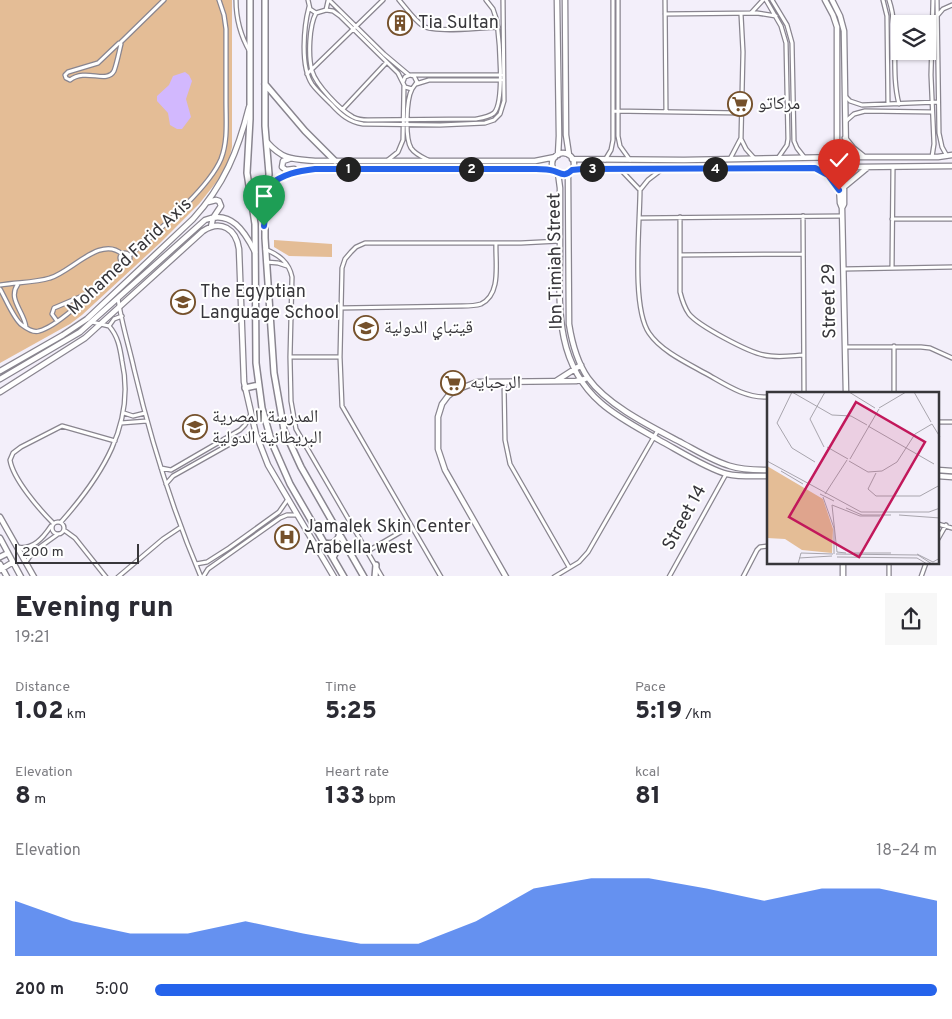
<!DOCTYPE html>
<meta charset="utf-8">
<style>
body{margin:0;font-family:Overpass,"Noto Naskh Arabic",sans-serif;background:#f7f7f7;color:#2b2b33;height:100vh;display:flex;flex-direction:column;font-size:19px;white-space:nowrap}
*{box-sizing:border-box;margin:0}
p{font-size:16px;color:#7c7c81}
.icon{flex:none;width:28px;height:28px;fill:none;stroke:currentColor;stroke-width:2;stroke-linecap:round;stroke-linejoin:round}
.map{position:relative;height:576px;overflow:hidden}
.panel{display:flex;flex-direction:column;background:#fff;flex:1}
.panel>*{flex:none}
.buttons{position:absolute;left:891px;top:15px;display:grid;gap:10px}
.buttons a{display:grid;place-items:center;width:45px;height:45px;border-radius:0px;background:#fff;box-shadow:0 1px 4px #0004;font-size:25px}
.scale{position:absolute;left:15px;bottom:12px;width:124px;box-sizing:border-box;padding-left:5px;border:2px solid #37363a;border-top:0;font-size:14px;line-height:18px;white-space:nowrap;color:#37363a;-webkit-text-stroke:4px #fff;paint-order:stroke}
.pin{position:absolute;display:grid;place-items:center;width:42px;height:42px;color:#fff;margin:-51px -21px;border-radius:50% 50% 50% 0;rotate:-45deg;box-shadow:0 0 5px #0007}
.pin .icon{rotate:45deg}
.km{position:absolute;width:25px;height:25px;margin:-12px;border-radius:50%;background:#222;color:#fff;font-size:14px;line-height:25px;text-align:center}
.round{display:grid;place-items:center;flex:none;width:52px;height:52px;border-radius:0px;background:#f7f7f7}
.overview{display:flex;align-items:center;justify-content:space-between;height:85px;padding:0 15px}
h1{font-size:28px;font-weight:800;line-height:38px}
.figures{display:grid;grid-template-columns:repeat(3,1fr);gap:8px;height:85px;padding:5px 15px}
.figures div{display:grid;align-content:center}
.figures b{font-size:25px;font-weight:800}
.figures small{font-size:14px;font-weight:400}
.figures p{font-size:14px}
.chart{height:140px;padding:10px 15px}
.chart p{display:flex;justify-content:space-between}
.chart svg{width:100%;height:90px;margin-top:5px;fill:#2563eb;opacity:.7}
ul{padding:0 15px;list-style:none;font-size:16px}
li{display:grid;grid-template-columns:80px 60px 1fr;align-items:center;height:38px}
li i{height:12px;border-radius:6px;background:#2563eb}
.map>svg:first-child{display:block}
</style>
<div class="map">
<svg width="952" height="577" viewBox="0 0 952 577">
<rect width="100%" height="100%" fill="#f3effa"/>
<!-- green -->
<path fill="#e4bd96" d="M0,0h232v147l-3,13 -7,15 -23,29 -39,39 -78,72 -12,9 -70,39z
M274,240l58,4v13l-43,-1 -15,-9z"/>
<!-- water -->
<path fill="#d2b8fe" d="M185,72l4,3 3,6 -6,18 5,18 -9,12h-5l-7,-4 -2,-12 -11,-12v-5l12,-11 4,-9z"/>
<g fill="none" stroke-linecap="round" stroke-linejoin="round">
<defs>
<path id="street" d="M236,0c0,19 4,35 14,52
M308,0l2,9 6,4 10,-3 2,-9
M329,0l55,54 25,21
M399,0c7,8 15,20 24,26 11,7 60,2 75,1
M618,0v136l2,10 10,14
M665,0l1,112
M766,0l15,26 5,17 2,96 -1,6 -9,13
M772,0l15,25 5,18 2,98 3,7 7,9
M883,0l4,16 1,88
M889,0c11,33 1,70 10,104
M937,0l2,133 3,14 5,9
M309,7c-5,19 -9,59 3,77 5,7 13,14 19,20 9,10 18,18 32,20l77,1 45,-2 9,-3 6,-6 4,-13 -1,-101
M326,10l7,1 7,5 58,57 7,14 7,2 5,-7 -3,-6 -4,-1 -5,2 -2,5
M316,13c-7,13 -8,43 -4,58 4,14 28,39 41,46 4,2 9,3 15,3l108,-1c6,-1 13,-2 18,-6 11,-11 5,-75 3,-92l-4,-12 -7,-9
M751,13l12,-13
M665,14l92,-1 19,3
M937,16l6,-7 9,-4
M121,42l43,-42
M119,43l2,1c-2,8 -4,19 -7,27 -7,13 -28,-3 -44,9l-4,-2 -1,-3 3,-3 30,-9z
M307,74l76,-74
M412,75h89
M416,84l13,-4h72
M412,89c-6,11 -7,49 -1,59 4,6 11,9 17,12
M846,97l4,4 12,4 76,-3
M343,109l43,-46
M613,111l128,2
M846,121l8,-7 11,-3 67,1
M741,139l5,10 8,9
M932,157l2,-13 -3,-69 2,-75
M730,159l11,-21 2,-86 -2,-38
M388,160l10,-8 5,-12 1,-54
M605,160l6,-10 2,-10v-140
M621,170l19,20
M640,190c0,34 -9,117 9,143 12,18 38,30 56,40 20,11 39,25 63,24
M640,190l8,-10 13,-10
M803,216l1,177
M680,217v75c2,8 4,15 9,22 10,12 59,38 75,41 13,3 25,1 39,0
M640,218l202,-2
M892,219h60
M265,249c14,6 24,13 27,28l-2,80 1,44 5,28 86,148
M120 258a5 5 0 1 1 10 0a5 5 0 1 1-10 0Z
M680,255l123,-1
M129,256c26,-23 79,-66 92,-97 7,-18 5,-38 5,-57 0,-24 0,-48 0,-73l-2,-14 -5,-15
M266,262l12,1 9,3
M892,268l1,-101
M844,269l108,-2
M18,284c-11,15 6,27 8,43
M0,285c16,-3 34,-2 50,-7 21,-6 51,-43 72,-24
M0,289c5,8 14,31 22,36 4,3 12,8 17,6 22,-5 66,-52 84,-68
M118,298c3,24 11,48 16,71 17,72 38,140 67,208
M341,308l121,-2c6,0 13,0 19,-2 21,-10 14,-42 15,-61
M57,321l-5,-7 2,-6 33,-14
M109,326l5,-7 8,-3
M894,346v47
M845,347h76l9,1 22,10
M290,357h50
M504,382l1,58 5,24 59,103
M124,413l9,3 12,-3
M938,422h14
M121,423l26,-2
M161,468l10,2 69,-40 5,-5 6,-11
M166,484l7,-8 64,-36 19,-6
M52 528a6 6 0 1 1 12 0a6 6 0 1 1-12 0Z
M61,522c40,-45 75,-98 61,-161 -2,-13 -4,-25 -13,-35l-17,-4
M53,523c-14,-14 -40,-44 -43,-63l3,-7 8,-6 41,-21 53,15
M938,524l14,4
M64,530l11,8 31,39
M938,539l8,-14
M17,547c16,3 26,-9 34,-21
M368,551l43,-25
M26,562l7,-10 25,-18
M889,563v14
M196,564l11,-2 22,-14 50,-36 9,-13
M118,577l45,-38 18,-12
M203,577l5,-8 72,-51 7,-3h10
M441,577l-99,-171 -2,-49 2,-89 3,-9 6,-7 5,-5 9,-4h156l39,-2
M554,577l25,-15 9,-10 70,-122
M669,577l57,-103
M743,577l14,-27 3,-3 8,-1
M921,577l5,-14"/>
<path id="secondary" d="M557,0l2,136 -1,19
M565,0l1,135 3,20
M825,0l8,15 4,12v130
M832,0l8,16 4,15 2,126
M845,138l8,10 10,8
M267,142c16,18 25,17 48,19h220l20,-4
M552 164a11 11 0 1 1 22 0a11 11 0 1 1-22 0Z
M289,159l-6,2 -1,6 4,3 8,-1
M572,159l112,1 162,-3h92l14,-2
M817,168l11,7 10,13
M838,168l2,35 2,5 4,185
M573,170l379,-4
M558,173l2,15c0,22 0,45 0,68 -1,53 -4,108 41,147 17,15 39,26 58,37 17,9 50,30 68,34 13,3 28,2 41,2
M568,174l1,150c3,19 8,38 19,54 20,28 64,49 94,65 15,8 31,18 48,23 12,4 26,4 38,4
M269,185c15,-11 28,-14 46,-16h226l14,2
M844,187l23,-19
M208,202l8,-2 3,1 2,5 -8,12 -2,9
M842,208l2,-4v-36
M0,371l63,-36 24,-16 106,-100c31,-34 45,-68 56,-112
M0,379l80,-47 125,-112c26,-11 40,12 50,32
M556,381l25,-16
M0,392l85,-54 118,-107c18,-12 33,-2 36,18l5,133 12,52 12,31 66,112
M938,470l14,1
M938,476l14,1
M0,517l34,60
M0,538l21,39
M0,557l8,-4
M843,563v14
M0,564l7,13
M0,570l13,-8
M506,577l-61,-107 -7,-21v-32l4,-13 6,-8 8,-6 21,-8 99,-1 9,-2"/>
<path id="primary" d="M250,0v119l-3,54 8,51 1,139 6,45 10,35 18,41 54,93
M265,0v126l4,48 -4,46v18l9,135 10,57 17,37 63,110
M265,84l40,47 30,30
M245,388l14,-3
M324,543c8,2 14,-1 16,-10
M333,558l4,-9 10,-2
M375,577l1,-12"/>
</defs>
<!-- street casing -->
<use href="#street" stroke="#89858f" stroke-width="5.5"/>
<!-- secondary casing -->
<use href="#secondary" stroke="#89858f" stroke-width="7"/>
<!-- primary casing -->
<use href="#primary" stroke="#89858f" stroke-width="8"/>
<!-- street -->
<use href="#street" stroke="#fff" stroke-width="3"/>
<!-- secondary -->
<use href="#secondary" stroke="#fff" stroke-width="4.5"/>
<!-- primary -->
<use href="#primary" stroke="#fff" stroke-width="5"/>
</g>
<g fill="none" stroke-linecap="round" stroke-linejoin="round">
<defs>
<path id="route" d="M264,226l5,-41c15,-11 28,-14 46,-16h221c6,0 12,0 18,2 8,3 11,6 18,-1l10,-1 233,-1 13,7 11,15"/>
</defs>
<!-- route casing -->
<use href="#route" stroke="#fff" stroke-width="10"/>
<!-- route -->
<use href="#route" stroke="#2563eb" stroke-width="6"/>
</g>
<!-- icons -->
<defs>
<symbol id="building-ring" viewBox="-11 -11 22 22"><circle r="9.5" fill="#fff" stroke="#75512b" stroke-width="1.5"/><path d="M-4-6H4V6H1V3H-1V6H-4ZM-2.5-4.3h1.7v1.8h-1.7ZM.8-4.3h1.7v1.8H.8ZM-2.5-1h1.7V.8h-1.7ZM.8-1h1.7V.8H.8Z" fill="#75512b"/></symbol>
<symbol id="supermarket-ring" viewBox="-11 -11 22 22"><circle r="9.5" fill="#fff" stroke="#75512b" stroke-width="1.5"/><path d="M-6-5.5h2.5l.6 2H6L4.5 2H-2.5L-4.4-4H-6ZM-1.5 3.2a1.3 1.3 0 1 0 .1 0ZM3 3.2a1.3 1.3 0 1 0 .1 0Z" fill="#75512b"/></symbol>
<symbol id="school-ring" viewBox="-11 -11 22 22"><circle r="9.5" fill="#fff" stroke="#75512b" stroke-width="1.5"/><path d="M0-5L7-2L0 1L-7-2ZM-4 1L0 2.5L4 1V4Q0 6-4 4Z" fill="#75512b"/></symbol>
<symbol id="hospital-ring" viewBox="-11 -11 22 22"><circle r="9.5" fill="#fff" stroke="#75512b" stroke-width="1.5"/><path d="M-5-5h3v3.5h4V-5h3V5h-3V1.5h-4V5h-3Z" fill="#75512b"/></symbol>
</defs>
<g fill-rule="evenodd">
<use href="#building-ring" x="386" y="9" width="28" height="28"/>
<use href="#supermarket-ring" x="726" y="90" width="28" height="28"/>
<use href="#school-ring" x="169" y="288" width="28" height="28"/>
<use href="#school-ring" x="352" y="314" width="28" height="28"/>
<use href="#supermarket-ring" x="439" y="369" width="28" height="28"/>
<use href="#school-ring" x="181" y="413" width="28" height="28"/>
<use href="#hospital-ring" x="273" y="523" width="28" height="28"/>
</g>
<g text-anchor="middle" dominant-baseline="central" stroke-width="4" stroke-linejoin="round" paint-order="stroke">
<!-- poi labels -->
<g font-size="18" fill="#37363a" stroke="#fff" text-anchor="start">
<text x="418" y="23">Tia Sultan</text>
<text x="758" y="104">مركاتو</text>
<text x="200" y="292">The Egyptian<tspan x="200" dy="21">Language School</tspan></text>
<text x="384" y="328">قيتباي الدولية</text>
<text x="470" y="383">الرحبايه</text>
<text x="212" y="417">المدرسة المصرية<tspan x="212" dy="21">البريطانية الدولية</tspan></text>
<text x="304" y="527">Jamalek Skin Center<tspan x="304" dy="21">Arabella west</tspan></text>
</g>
<!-- street labels -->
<g font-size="18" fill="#37363a" stroke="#fff">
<text transform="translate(130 257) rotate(-43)">Mohamed Farid Axis</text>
<text transform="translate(556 261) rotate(-91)">Ibn Timiah Street</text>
<text transform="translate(830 301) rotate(-91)">Street 29</text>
<text transform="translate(685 518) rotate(-61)">Street 14</text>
</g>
</g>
<!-- overview -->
<g transform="translate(767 392)">
<rect width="172" height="172" fill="#f3effa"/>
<path d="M0,74l56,33 10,30 -1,24 -30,-3 -17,-11 -18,-1z" fill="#e4bd96"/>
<path fill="none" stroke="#a8a5ad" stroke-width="1" d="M25,0l-15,31 15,25 23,14M25,0l40,23 19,1 16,9M82,0l26,16M147,0l17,30M112,16l27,-16M165,32l8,13M101,34l66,38M57,55l-14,-28 15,-27M60,55l21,12M83,67l29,-50M0,69l94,51h68l11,-4M82,69l19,11 14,-1 15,-9 18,-28 17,-10M14,79l22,13M109,81l-8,16 8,7h44l20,-11M53,102l14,7M58,102l22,-34M56,105l11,31v26M79,116l16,7h29M132,123l41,3M79,161l-9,-1 -5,-47 28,11h20M87,161h37M69,162l82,1 14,9M150,162l16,8 7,-4M70,165l80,1 10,6M32,166l33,-2M31,172l3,-11 32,1"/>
<path fill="#c2185b" fill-opacity="0.15" stroke="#c2185b" stroke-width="2.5" d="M89,10l69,40 -66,115 -70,-40z"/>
<rect width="172" height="172" fill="none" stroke="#37363a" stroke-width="2.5"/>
</g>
</svg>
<div class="buttons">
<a><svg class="icon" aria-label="layers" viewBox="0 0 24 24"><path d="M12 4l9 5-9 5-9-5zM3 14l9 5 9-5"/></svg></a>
</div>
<div class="scale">200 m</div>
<div class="pin" style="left:264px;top:226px;background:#1e9e55"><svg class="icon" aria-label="arrive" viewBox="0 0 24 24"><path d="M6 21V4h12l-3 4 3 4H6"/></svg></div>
<div class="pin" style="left:839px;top:190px;background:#d93025"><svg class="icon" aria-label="check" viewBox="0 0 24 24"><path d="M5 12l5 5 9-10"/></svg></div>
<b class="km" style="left:348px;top:169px">1</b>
<b class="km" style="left:471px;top:169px">2</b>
<b class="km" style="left:592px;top:169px">3</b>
<b class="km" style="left:715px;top:169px">4</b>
</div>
<section class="panel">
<div class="overview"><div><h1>Evening run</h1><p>19:21</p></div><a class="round"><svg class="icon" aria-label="share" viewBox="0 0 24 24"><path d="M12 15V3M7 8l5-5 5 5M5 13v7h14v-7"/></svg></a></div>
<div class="figures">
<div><p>Distance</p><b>1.02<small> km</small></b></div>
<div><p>Time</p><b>5:25</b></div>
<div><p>Pace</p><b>5:19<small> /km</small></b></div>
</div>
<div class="figures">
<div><p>Elevation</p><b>8<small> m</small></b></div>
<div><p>Heart rate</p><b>133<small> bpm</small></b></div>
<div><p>kcal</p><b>81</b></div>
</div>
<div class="chart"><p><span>Elevation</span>18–24 m</p>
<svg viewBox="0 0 160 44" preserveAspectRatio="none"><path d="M0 44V17L10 27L20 33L30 33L40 27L50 33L60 38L70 38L80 27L90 11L100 6L110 6L120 11L130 17L140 11L150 11L160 17V44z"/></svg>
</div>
<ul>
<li><b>200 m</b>5:00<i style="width:100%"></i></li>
</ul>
</section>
